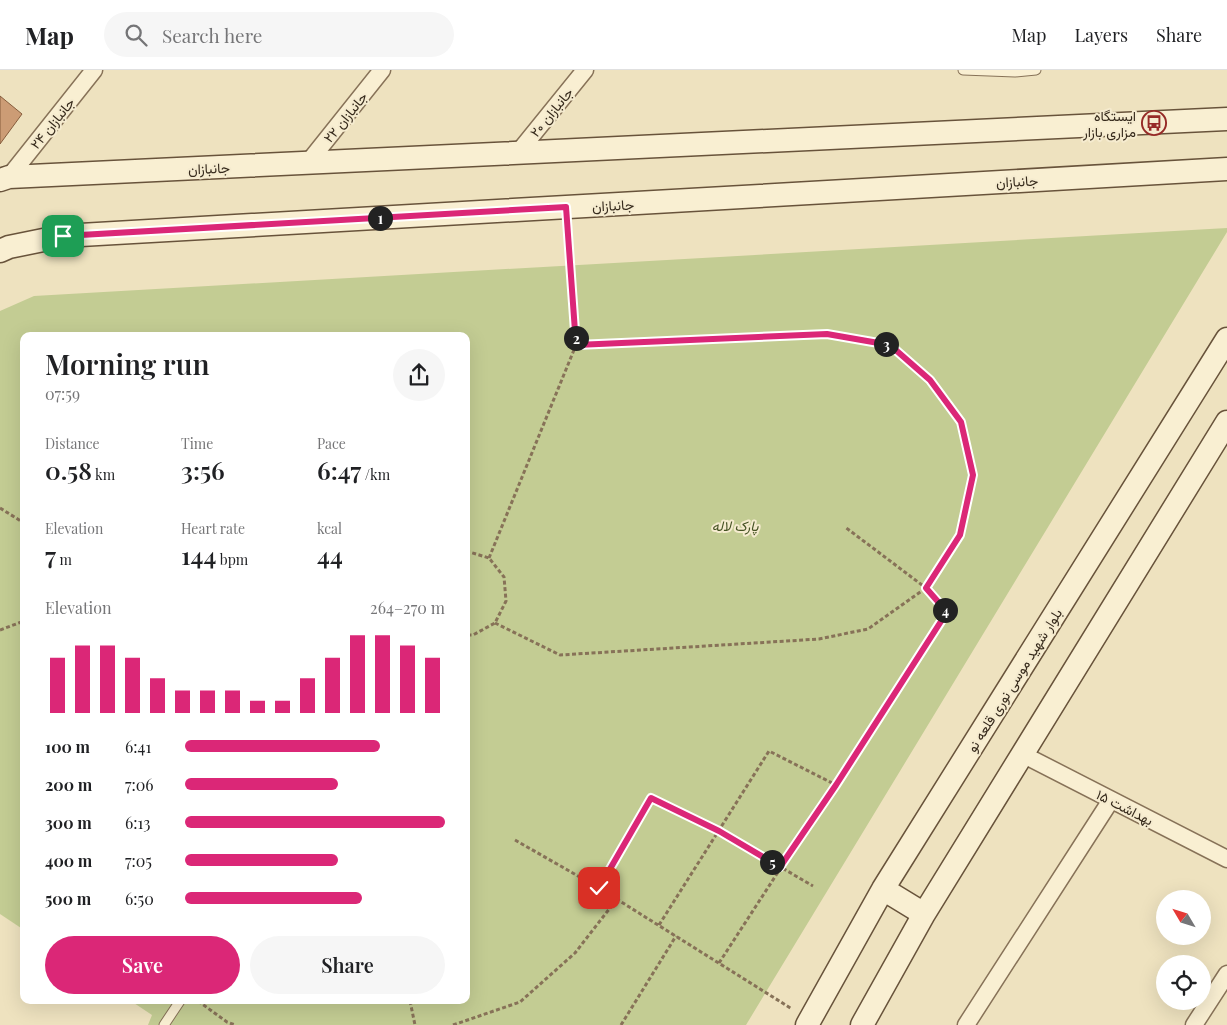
<!DOCTYPE html>
<meta charset="utf-8">
<style>
body{margin:0;font-family:"Playfair Display",Vazirmatn,serif;background:#f6f6f6;color:#202124;height:100vh;display:flex;flex-direction:column;font-size:19px;white-space:nowrap}
*{box-sizing:border-box;margin:0}
p{font-size:16px;color:#757577}
.icon{flex:none;width:28px;height:28px;fill:none;stroke:currentColor;stroke-width:2;stroke-linecap:round;stroke-linejoin:round}
.map{position:relative;flex:1;overflow:hidden}
.panel{position:absolute;left:20px;top:262px;width:450px;height:672px;display:flex;flex-direction:column;background:#fff;border-radius:10px;box-shadow:0 5px 20px #0002}
.panel>*{flex:none}
.needle{width:32px;rotate:308deg}
.controls{position:absolute;left:1156px;top:820px;display:grid;gap:10px}
.controls a{display:grid;place-items:center;width:55px;height:55px;border-radius:50%;background:#fff;box-shadow:0 5px 20px #0002;font-size:25px}
.pin{position:absolute;display:grid;place-items:center;width:42px;height:42px;color:#fff;margin:-21px;border-radius:10px;box-shadow:0 2px 8px #0006}
.km{position:absolute;width:25px;height:25px;margin:-12px;border-radius:50%;background:#222;color:#fff;font-size:14px;line-height:25px;text-align:center}
.round{display:grid;place-items:center;flex:none;width:52px;height:52px;border-radius:26px;background:#f6f6f6}
.overview{display:flex;align-items:center;justify-content:space-between;height:85px;padding:0 25px}
h1{font-size:28px;font-weight:600;line-height:38px}
.metrics{display:grid;grid-template-columns:repeat(3,1fr);gap:8px;height:85px;padding:5px 25px}
.metrics div{display:grid;align-content:center}
.metrics b{font-size:25px;font-weight:600}
.metrics small{font-size:14px;font-weight:400}
.metrics p{font-size:14px}
.chart{height:140px;padding:10px 25px}
.chart p{display:flex;justify-content:space-between}
.chart svg{width:100%;height:90px;margin-top:5px;stroke:#db2777;stroke-width:6}
.primary-button{display:flex;gap:10px;margin-top:auto;padding:10px 25px}
.primary-button a{flex:1;height:58px;border-radius:30px;background:#db2777;color:#fff;font-size:20px;font-weight:600;line-height:58px;text-align:center}
.primary-button a+a{background:#f6f6f6;color:#202124}
ul{padding:0 25px;list-style:none;font-size:16px}
li{display:grid;grid-template-columns:80px 60px 1fr;align-items:center;height:38px}
li i{height:12px;border-radius:6px;background:#db2777}
header{display:flex;align-items:center;gap:30px;box-sizing:border-box;height:70px;padding:0 25px;background:#fff;border-bottom:1px solid #e0e0e0}
header strong{font-size:24px}
nav{display:flex;gap:28px;margin-inline-start:auto;font-size:18px}
.search{width:350px;height:45px;background:#f6f6f6;display:flex;align-items:center;gap:12px;box-sizing:border-box;padding:0 18px;border-radius:28px;color:#757577;font-size:19px}
.map>svg:first-child{display:block}
</style>
<header>
<strong>Map</strong>
<div class="search"><svg class="icon" aria-label="search" viewBox="0 0 24 24"><circle cx="10" cy="10" r="6"/><path d="M15 15l6 6"/></svg>Search here</div>
<nav><a>Map</a><a>Layers</a><a>Share</a></nav>
</header>
<div class="map">
<svg width="1227" height="955" viewBox="0 0 1227 955">
<rect width="100%" height="100%" fill="#eee2bf"/>
<!-- green -->
<path fill="#c3cc93" d="M1227,158v4l-481,793h-598l4,-10 -21,-14h335v-665h-442v594l-24,-16v-603l34,-15z"/>
<!-- building -->
<path fill="#cc9c75" stroke="#865d3d" d="M0,26l22,18 -22,30z"/>
<g fill="none" stroke-linecap="round" stroke-linejoin="round">
<defs>
<path id="service" d="M963,0l52,2 21,-2
M164,955l16,-24"/>
<path id="minor" d="M517,84l68,-84
M307,94l75,-94
M9,107l85,-107
M1022,684l205,105
M966,955l145,-225
M1194,955l33,-51"/>
<path id="secondary" d="M0,110l9,-3 1218,-58
M0,181l9,-4 54,-11 1164,-67
M883,819l41,25
M807,955l76,-136 344,-550
M862,955l62,-111 303,-492"/>
</defs>
<!-- service casing -->
<use href="#service" stroke="#877258" stroke-width="11"/>
<!-- minor casing -->
<use href="#minor" stroke="#877258" stroke-width="19"/>
<!-- secondary casing -->
<use href="#secondary" stroke="#68533b" stroke-width="25"/>
<!-- path -->
<path stroke="#877258" stroke-width="3" stroke-dasharray="4 2.5" stroke-linecap="butt" d="M0,438l24,15
M466,481l23,7 15,19 2,24 -11,22 -22,12h-7
M489,488l87,-213 -9,-116
M495,553l65,32 259,-16 49,-10 58,-41 34,-53 13,-60 -12,-53 -31,-42 -40,-35 -63,-12 -251,12
M0,560l24,-9
M515,770l84,48 193,121
M599,818l52,-90 68,33 94,55
M659,855l110,-174 67,34
M719,893l228,-351 -21,-24 -81,-61
M198,931l29,21 8,3
M410,931l5,24
M453,955l67,-23 55,-49 42,-54
M621,955l55,-89"/>
<!-- service -->
<use href="#service" stroke="#f9efd2" stroke-width="9"/>
<!-- minor -->
<use href="#minor" stroke="#f9efd2" stroke-width="16"/>
<!-- secondary -->
<use href="#secondary" stroke="#f9efd2" stroke-width="22"/>
</g>
<g fill="none" stroke-linecap="round" stroke-linejoin="round">
<defs>
<path id="route" d="M63,166l503,-29 10,138 251,-11 63,11 40,35 31,42 12,53 -13,60 -34,53 21,24 -111,173 -56,82 -61,-36 -68,-33 -52,90"/>
</defs>
<!-- route casing -->
<use href="#route" stroke="#fff" stroke-width="10"/>
<!-- route -->
<use href="#route" stroke="#db2777" stroke-width="6"/>
</g>
<!-- icons -->
<defs>
<symbol id="bus-ring" viewBox="-11 -11 22 22"><circle r="9.5" fill="#f5ebcf" stroke="#962a27" stroke-width="1.5"/><path d="M-5-6H5V4H4V6H2V4H-2V6H-4V4H-5ZM-3.5-4V0h7V-4ZM-3.5 1.2v1.5H-2V1.2ZM2 1.2v1.5H3.5V1.2Z" fill="#962a27"/></symbol>
</defs>
<g fill-rule="evenodd">
<use href="#bus-ring" x="1140" y="39" width="28" height="28"/>
</g>
<g text-anchor="middle" dominant-baseline="central" stroke-width="4" stroke-linejoin="round" paint-order="stroke">
<!-- street labels -->
<g font-size="14" fill="#362a1c" stroke="#f5ebcf">
<text transform="translate(551 42) rotate(-51)">جانبازان ۲۰</text>
<text transform="translate(345 47) rotate(-51)">جانبازان ۲۲</text>
<text transform="translate(52 53) rotate(-51)">جانبازان ۲۴</text>
<text transform="translate(209 98) rotate(-2)">جانبازان</text>
<text transform="translate(1017 111) rotate(-3)">جانبازان</text>
<text transform="translate(613 135) rotate(-3)">جانبازان</text>
<text transform="translate(1014 610) rotate(-58)">بلوار شهید موسی نوری قلعه نو</text>
<text transform="translate(1125 737) rotate(27)">بهداشت ۱۵</text>
</g>
<!-- poi labels -->
<g font-size="14" fill="#362a1c" stroke="#f5ebcf" text-anchor="end">
<text x="1136" y="45">ایستگاه<tspan x="1136" dy="16">مزاری بازار</tspan></text>
</g>
<!-- park labels -->
<g font-size="14" font-style="italic" fill="#455223" stroke="#f5ebcf">
<text x="735" y="455">پارک لاله</text>
</g>
</g>
</svg>
<div class="controls">
<a><svg class="needle" viewBox="-14 -14 28 28"><path d="M0-13l5 13h-10z" fill="#e53935"/><path d="M0 13l5-13h-10z" fill="#757577"/></svg></a>
<a><svg class="icon" aria-label="locate" viewBox="0 0 24 24"><circle cx="12" cy="12" r="6"/><path d="M12 2v4M12 18v4M2 12h4M18 12h4"/></svg></a>
</div>
<div class="pin" style="left:63px;top:166px;background:#1e9e55"><svg class="icon" aria-label="arrive" viewBox="0 0 24 24"><path d="M6 21V4h12l-3 4 3 4H6"/></svg></div>
<div class="pin" style="left:599px;top:818px;background:#d93025"><svg class="icon" aria-label="check" viewBox="0 0 24 24"><path d="M5 12l5 5 9-10"/></svg></div>
<b class="km" style="left:380px;top:148px">1</b>
<b class="km" style="left:576px;top:268px">2</b>
<b class="km" style="left:886px;top:274px">3</b>
<b class="km" style="left:945px;top:540px">4</b>
<b class="km" style="left:772px;top:792px">5</b>
<section class="panel">
<div class="overview"><div><h1>Morning run</h1><p>07:59</p></div><a class="round"><svg class="icon" aria-label="share" viewBox="0 0 24 24"><path d="M12 15V3M7 8l5-5 5 5M5 13v7h14v-7"/></svg></a></div>
<div class="metrics">
<div><p>Distance</p><b>0.58<small> km</small></b></div>
<div><p>Time</p><b>3:56</b></div>
<div><p>Pace</p><b>6:47<small> /km</small></b></div>
</div>
<div class="metrics">
<div><p>Elevation</p><b>7<small> m</small></b></div>
<div><p>Heart rate</p><b>144<small> bpm</small></b></div>
<div><p>kcal</p><b>44</b></div>
</div>
<div class="chart"><p><span>Elevation</span>264–270 m</p>
<svg viewBox="0 0 160 44" preserveAspectRatio="none"><path d="M5 44V17M15 44V11M25 44V11M35 44V17M45 44V27M55 44V33M65 44V33M75 44V33M85 44V38M95 44V38M105 44V27M115 44V17M125 44V6M135 44V6M145 44V11M155 44V17"/></svg>
</div>
<ul>
<li><b>100 m</b>6:41<i style="width:75%"></i></li>
<li><b>200 m</b>7:06<i style="width:59%"></i></li>
<li><b>300 m</b>6:13<i style="width:100%"></i></li>
<li><b>400 m</b>7:05<i style="width:59%"></i></li>
<li><b>500 m</b>6:50<i style="width:68%"></i></li>
</ul>
<div class="primary-button"><a>Save</a><a>Share</a></div>
</section>
</div>
